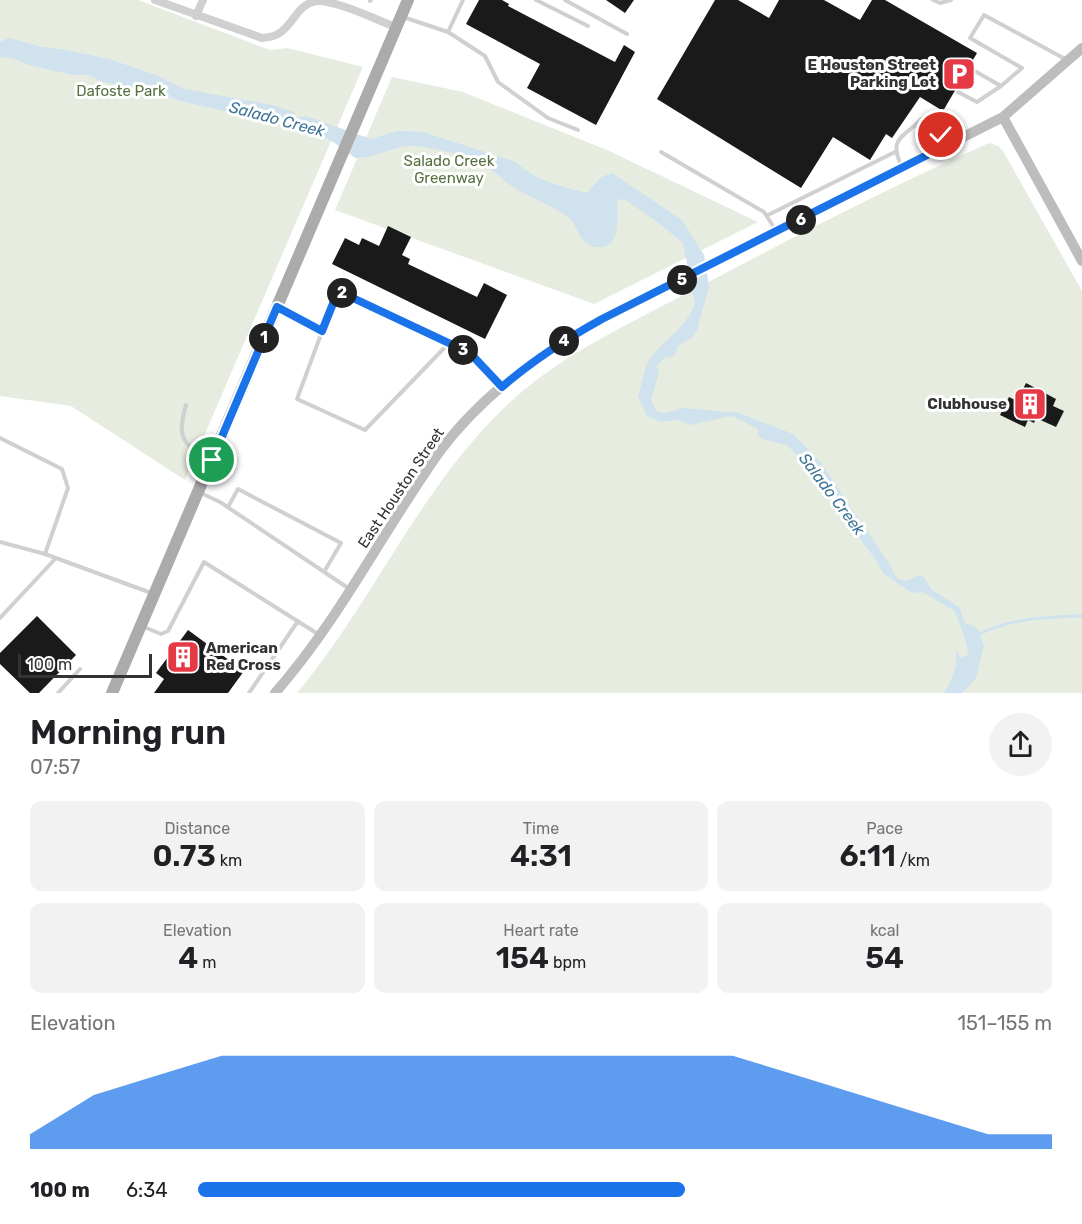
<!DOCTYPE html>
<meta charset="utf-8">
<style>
body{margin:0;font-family:Rubik,sans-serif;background:#f2f2f2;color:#202124;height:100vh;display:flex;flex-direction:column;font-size:22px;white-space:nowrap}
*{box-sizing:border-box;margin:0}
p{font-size:20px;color:#757577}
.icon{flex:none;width:33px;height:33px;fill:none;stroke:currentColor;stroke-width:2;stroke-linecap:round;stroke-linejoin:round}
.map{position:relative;height:693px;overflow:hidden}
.panel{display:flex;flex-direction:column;background:#fff;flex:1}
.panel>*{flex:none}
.scale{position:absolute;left:18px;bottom:15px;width:134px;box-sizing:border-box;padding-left:6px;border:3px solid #333;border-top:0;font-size:16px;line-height:21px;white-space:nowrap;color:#333;-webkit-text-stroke:4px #fff;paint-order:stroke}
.pin{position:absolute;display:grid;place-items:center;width:51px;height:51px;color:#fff;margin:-26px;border:3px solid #fff;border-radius:50%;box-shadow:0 2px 6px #0007}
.km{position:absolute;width:30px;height:30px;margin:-15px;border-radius:50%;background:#222;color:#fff;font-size:16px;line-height:30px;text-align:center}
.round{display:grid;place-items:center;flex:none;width:63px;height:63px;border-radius:32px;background:#f2f2f2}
.overview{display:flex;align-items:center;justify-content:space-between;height:102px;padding:0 30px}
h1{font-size:33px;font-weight:600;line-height:45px}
.metrics{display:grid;grid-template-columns:repeat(3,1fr);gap:9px;height:102px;padding:6px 30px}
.metrics div{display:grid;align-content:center;border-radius:12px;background:#f2f2f2;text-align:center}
.metrics b{font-size:30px;font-weight:600}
.metrics small{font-size:16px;font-weight:400}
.metrics p{font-size:16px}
.chart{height:168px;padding:12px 30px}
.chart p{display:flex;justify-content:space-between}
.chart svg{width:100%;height:108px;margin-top:6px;fill:#1a73e8;opacity:.7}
ul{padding:0 30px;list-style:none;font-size:20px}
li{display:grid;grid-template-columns:96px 72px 1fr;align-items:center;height:45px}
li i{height:15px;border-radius:8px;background:#1a73e8}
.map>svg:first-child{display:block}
</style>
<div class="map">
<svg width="1082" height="693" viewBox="0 0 1082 693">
<rect width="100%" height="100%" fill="#fff"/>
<!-- green -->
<path fill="#e6ecdf" d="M0,0h138l132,50 17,-2 76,19 -178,413 -114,-74 -71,-10z
M392,77l71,15 144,58 151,72 -164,82 -259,-94z
M989,143l9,3 5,5 79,140v402h-785c76,-91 122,-204 209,-287 53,-51 125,-83 189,-117 97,-51 194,-102 294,-146z"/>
<!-- water -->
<path fill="#cfe2ee" d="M9,38l33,9 18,2 49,10 47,16 28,14 88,16 22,7v6l12,-2 65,23 26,-8 26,1 93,30c17,18 47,25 71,31l14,-16 11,-4 70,47 22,35 5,31 -12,44 -6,8 -13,8 -3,8 -5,4 -3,-2 -11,10 3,6 -8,28 6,12 8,1 19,-5 55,5 54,21 28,29 69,102 7,13 9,3 13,-6 5,2 8,13 27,17 6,16 12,5 7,18 -2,7 -6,25 -14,15h-18c8,-14 14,-24 12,-40l2,-2 2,7 8,-3c0,-13 -9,-31 -13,-44l-33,-19 -10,1 -29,-20 -7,-13 -77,-103 -12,-12 -22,-5 -7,-4v-7l-26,-13 -42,9 -11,-5 -19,2 -14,-7 -8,-19c5,-13 5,-29 14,-40 15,-18 34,-29 43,-52l-12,-61 -27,-22 -32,-22 -7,1c0,14 5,45 -16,47 -21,3 -21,-20 -32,-29 -16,-13 -38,-20 -56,-31 -9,-6 -16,-14 -25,-20 -15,-9 -62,-23 -80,-21 -18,2 -34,12 -53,12 -12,-10 -54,-40 -69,-33l-105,-24 -29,-10 -50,-9 -13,-7h-16l-44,-10 -17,-7 -12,-1v-15z"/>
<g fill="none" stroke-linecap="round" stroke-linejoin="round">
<!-- stream -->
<path stroke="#cfe2ee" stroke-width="3" d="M976,636c31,-18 71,-19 106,-20"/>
</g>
<!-- building -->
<path fill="#1a1a1a" d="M479,0h23l7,4 -1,2 107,56 9,-17 11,7 -39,73 -69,-37 13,-24 -74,-40z
M606,0h28l-9,13z
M715,0h23l31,18 10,-18h45l36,20 12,-20h13l92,53 -34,58 -23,-14 -28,41 -6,-4 -16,26 -37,-23 -32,51 -144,-89z
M388,226l23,11 -9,18 8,4 -2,5 69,33 7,-14 23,12 -22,44 -153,-75 13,-26 14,7 3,-7 17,8z
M1026,383l30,16 -3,7 11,5 -8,16 -20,-9 -2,5 -6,-3 -3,7 -25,-12 9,-18 8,4z
M37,616l39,39 -37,38h-9l-30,-29v-11z
M188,630l56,41 -16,22h-74l10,-14 -8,-6z"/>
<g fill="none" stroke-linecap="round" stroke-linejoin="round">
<!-- lane -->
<path stroke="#d0d0d0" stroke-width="4" d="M536,0l52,26
M565,0l62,34
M933,0l7,3 11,-3
M370,1l1,-1
M403,17l45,15 15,-32
M448,32l37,24 13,26 50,36 30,12
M973,70l28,16 21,-18 -52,-30 14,-23 83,45
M958,92l19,10 24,-16
M661,152l103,60 11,17
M902,167c-14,-28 0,-29 20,-48l16,11 9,15
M768,215l127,-63
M278,308l44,23
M449,343l-84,87 -68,-31 40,-108 133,62 31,34
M186,405c-9,32 -5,38 23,54
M0,438l62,31 6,19 -23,66 109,40
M201,493l19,9 131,88
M228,507l10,-18 103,54 -17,29
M0,542l45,12
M0,618l56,-60
M144,627l17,7 7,-3 36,-69 114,72
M58,693l22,-24
M249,693l49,-72"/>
<!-- street -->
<path stroke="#d0d0d0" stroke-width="8" d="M155,0l107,38c32,-1 29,-33 55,-37 18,-1 60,19 79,26
M196,16l7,-16"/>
<!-- secondary -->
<path stroke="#bdbdbd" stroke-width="10" d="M1003,117l79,144
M275,693c65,-74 108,-162 165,-242 42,-56 101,-99 162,-132l401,-202 79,-69"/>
<!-- primary -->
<path stroke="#ababab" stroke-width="12" d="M112,693l296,-693"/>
</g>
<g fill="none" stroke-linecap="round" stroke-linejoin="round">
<defs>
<path id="route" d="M212,460l65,-153 45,24 16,-40 132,62 32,34c31,-27 64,-48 100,-68l345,-174 -6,-10"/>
</defs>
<!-- route casing -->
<use href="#route" stroke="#fff" stroke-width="12"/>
<!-- route -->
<use href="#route" stroke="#1a73e8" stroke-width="8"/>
</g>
<!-- icons -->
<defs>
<symbol id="parking-square" viewBox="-11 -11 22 22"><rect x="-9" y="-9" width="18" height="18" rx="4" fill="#e63946" stroke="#fff"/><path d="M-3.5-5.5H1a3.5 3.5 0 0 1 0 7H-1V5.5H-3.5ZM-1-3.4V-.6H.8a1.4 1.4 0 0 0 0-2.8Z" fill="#fff"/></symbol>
<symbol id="building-square" viewBox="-11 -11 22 22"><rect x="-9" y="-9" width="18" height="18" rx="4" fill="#e63946" stroke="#fff"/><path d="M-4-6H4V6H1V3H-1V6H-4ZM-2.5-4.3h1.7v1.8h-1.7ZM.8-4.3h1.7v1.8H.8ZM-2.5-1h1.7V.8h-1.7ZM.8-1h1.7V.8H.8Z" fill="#fff"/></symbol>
</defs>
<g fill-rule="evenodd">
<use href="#parking-square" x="940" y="55" width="38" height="38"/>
<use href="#building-square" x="1011" y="385" width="38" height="38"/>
<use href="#building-square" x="164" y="638" width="38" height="38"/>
</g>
<g text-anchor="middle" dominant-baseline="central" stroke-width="6" stroke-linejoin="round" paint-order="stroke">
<!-- poi labels -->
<g font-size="15" font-weight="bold" fill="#333" stroke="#fff" text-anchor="end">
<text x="936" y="65">E Houston Street<tspan x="936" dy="17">Parking Lot</tspan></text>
<text x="1007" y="404">Clubhouse</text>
<text x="206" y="648" text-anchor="start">American<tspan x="206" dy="17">Red Cross</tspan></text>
</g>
<!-- park labels -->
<g font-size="15" fill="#56703f" stroke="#fff">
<text x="121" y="91">Dafoste Park</text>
<text x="449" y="161">Salado Creek<tspan x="449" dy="17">Greenway</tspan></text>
</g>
<!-- street labels -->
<g font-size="15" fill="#333" stroke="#fff">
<text transform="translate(401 488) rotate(-56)">East Houston Street</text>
</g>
<!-- water labels -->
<g font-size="16" font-style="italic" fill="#3f7597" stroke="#fff">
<text transform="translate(277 119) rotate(15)">Salado Creek</text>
<text transform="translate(832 494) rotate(53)">Salado Creek</text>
</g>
</g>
</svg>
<div class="scale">100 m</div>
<div class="pin" style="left:212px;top:460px;background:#1e9e55"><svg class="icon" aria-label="arrive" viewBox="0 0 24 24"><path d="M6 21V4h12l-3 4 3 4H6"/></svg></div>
<div class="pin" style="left:941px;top:135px;background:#d93025"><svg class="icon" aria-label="check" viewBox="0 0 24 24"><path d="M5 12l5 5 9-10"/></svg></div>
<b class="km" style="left:264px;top:338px">1</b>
<b class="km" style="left:342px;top:293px">2</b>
<b class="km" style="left:463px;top:350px">3</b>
<b class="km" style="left:564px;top:341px">4</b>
<b class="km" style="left:682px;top:280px">5</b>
<b class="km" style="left:801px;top:220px">6</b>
</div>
<section class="panel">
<div class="overview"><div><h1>Morning run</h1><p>07:57</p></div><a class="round"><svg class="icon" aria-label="share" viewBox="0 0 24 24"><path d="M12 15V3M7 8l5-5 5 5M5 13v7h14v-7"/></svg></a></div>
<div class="metrics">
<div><p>Distance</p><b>0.73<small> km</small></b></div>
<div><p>Time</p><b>4:31</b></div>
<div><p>Pace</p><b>6:11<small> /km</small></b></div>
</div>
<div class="metrics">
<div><p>Elevation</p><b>4<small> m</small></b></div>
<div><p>Heart rate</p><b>154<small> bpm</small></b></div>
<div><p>kcal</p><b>54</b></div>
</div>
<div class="chart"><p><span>Elevation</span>151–155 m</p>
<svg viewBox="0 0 160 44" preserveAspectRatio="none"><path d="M0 44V38L10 22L20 14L30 6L40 6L50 6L60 6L70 6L80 6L90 6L100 6L110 6L120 14L130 22L140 30L150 38L160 38V44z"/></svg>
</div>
<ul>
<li><b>100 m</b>6:34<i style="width:57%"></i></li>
</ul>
</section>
